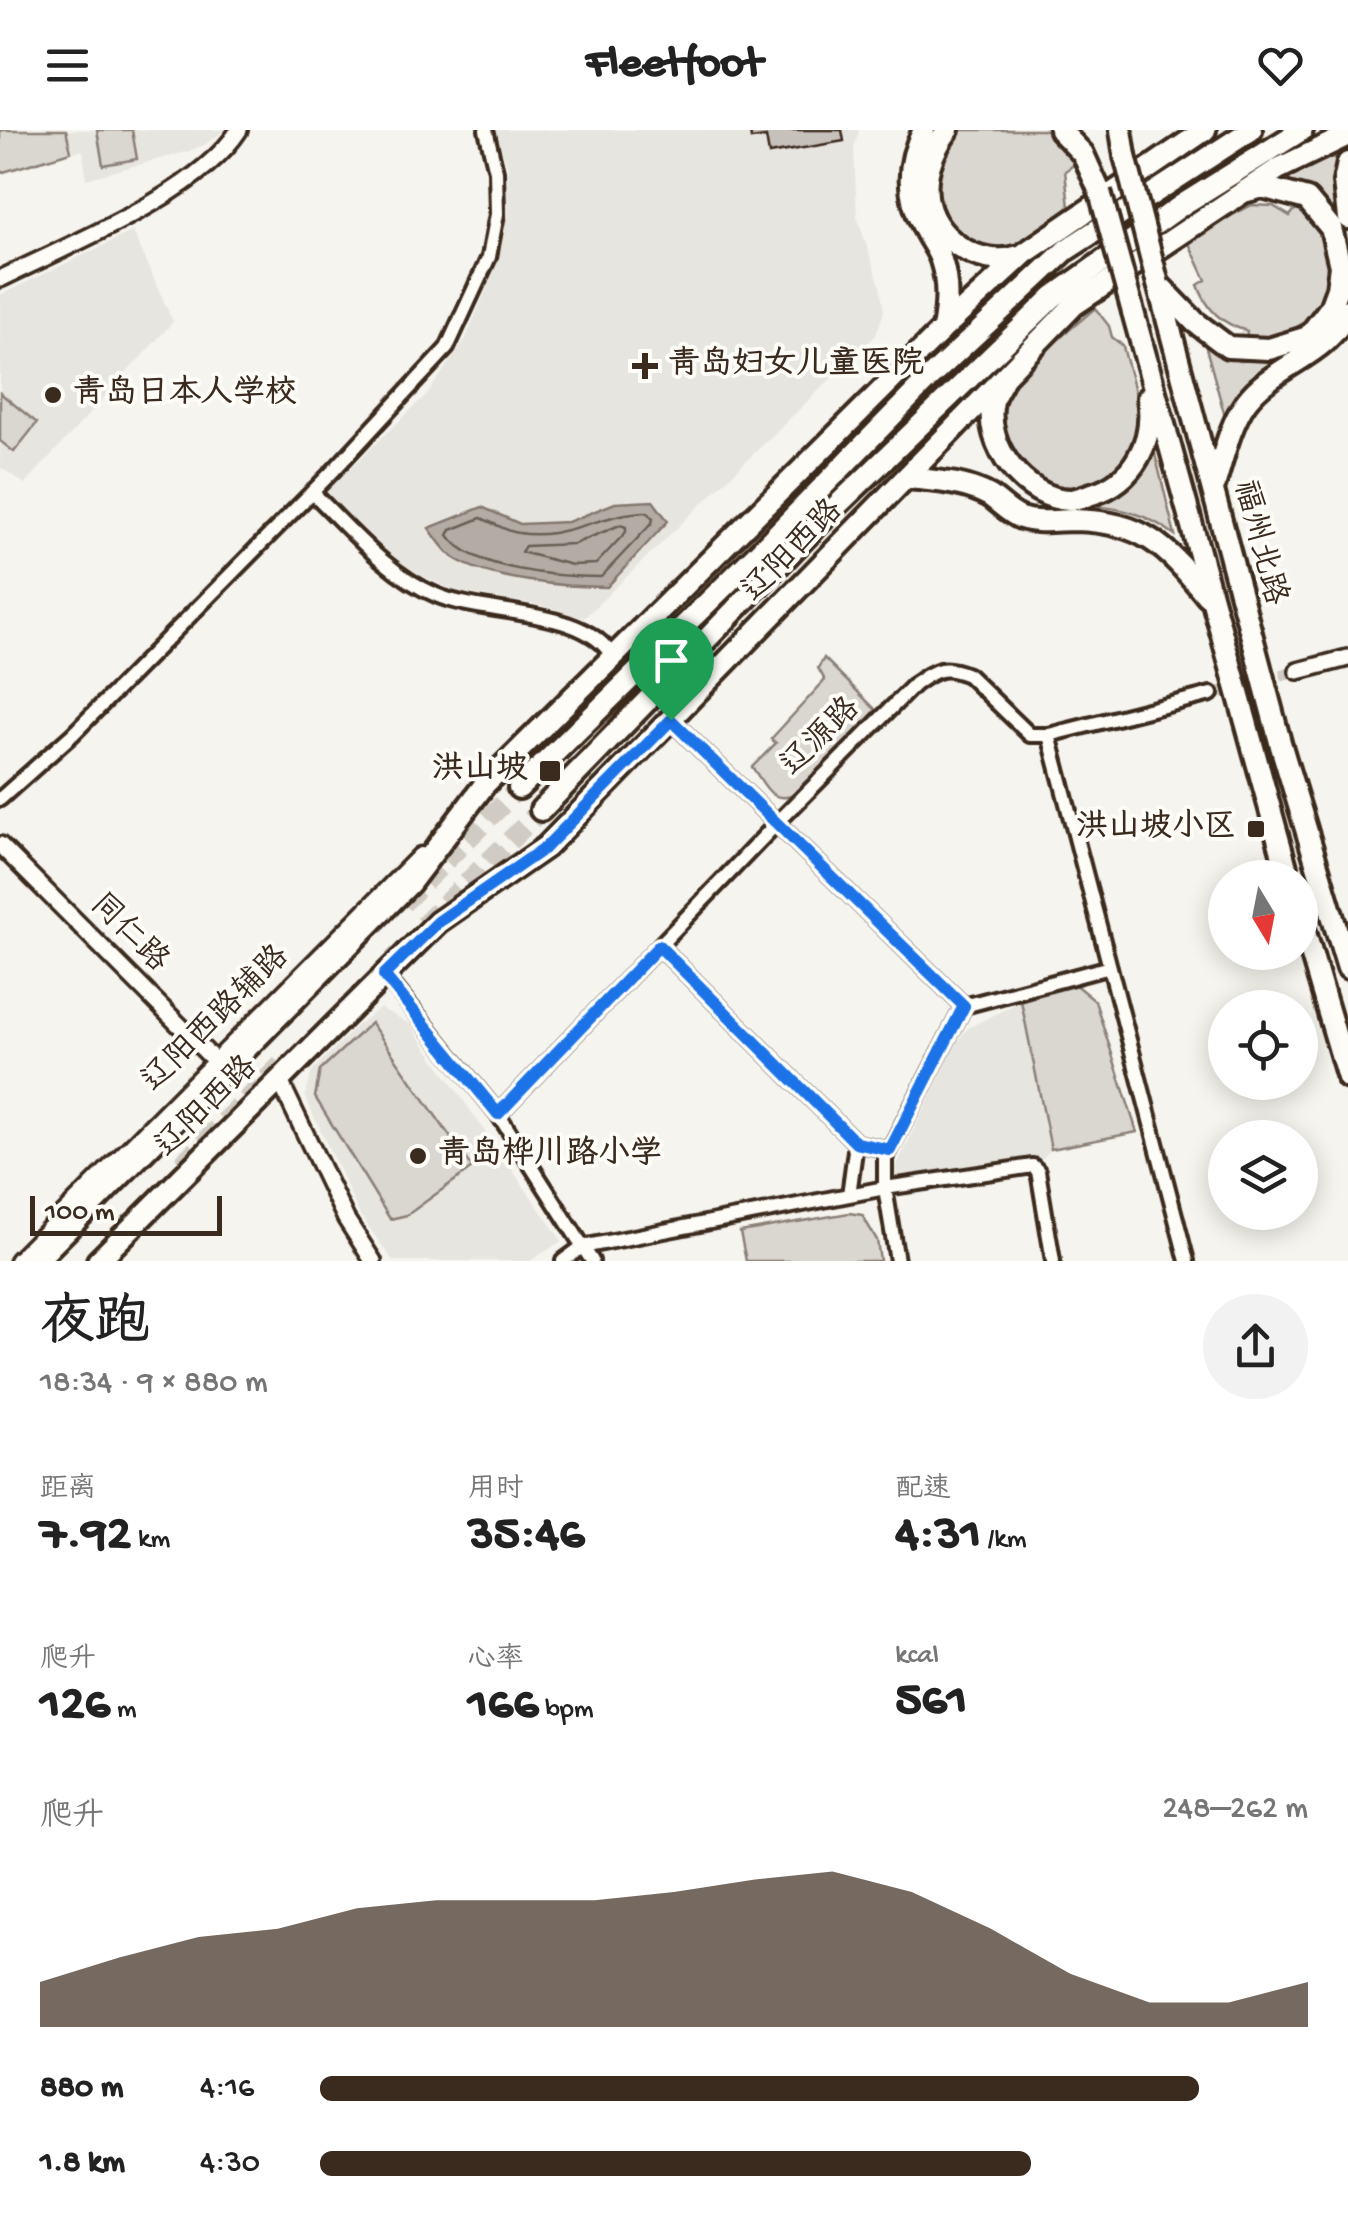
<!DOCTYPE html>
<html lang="zh">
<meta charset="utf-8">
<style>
body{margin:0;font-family:"Gochi Hand","LXGW WenKai TC",sans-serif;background:#f2f2f2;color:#222;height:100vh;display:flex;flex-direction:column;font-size:38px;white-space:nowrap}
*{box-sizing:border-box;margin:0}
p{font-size:32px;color:#767676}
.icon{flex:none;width:55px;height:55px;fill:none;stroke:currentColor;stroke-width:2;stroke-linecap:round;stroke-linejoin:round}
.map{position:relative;height:1131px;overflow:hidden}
.side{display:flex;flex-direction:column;background:#fff;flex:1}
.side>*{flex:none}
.needle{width:65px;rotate:170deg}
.fabs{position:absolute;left:1208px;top:730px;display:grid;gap:20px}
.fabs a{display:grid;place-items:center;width:110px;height:110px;border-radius:50%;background:#fff;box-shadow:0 5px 25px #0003;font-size:50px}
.scale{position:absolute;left:30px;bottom:25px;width:192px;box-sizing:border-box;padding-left:10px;border:5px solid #3b2a1e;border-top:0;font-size:28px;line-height:35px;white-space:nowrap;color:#3b2a1e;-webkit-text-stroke:8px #fdfcf7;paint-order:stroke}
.pin{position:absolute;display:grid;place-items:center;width:85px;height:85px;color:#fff;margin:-102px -42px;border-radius:50% 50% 50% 0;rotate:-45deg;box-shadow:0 0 10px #0007}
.pin .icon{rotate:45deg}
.round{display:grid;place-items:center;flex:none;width:105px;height:105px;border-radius:52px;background:#f2f2f2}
.head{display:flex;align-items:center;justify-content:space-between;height:170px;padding:0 40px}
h1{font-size:55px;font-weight:700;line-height:75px}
.metrics{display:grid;grid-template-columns:repeat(3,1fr);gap:15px;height:170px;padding:10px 40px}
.metrics div{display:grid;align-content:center}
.metrics b{font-size:50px;font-weight:700}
.metrics small{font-size:28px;font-weight:400}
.metrics p{font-size:28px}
.chart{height:280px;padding:20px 40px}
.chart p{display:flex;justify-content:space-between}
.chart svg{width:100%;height:180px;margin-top:10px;fill:#3b2a1e;opacity:.7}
ul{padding:0 40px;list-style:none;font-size:32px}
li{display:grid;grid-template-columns:160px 120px 1fr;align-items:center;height:75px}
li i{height:25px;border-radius:12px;background:#3b2a1e}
header{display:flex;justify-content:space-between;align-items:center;height:130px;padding:0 40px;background:#fff;font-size:45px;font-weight:700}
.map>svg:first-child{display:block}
</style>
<header><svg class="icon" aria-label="menu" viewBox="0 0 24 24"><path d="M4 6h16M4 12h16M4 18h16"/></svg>Fleetfoot<svg class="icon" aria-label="heart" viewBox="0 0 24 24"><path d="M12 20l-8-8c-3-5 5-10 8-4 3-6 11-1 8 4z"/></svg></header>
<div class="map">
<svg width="1348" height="1131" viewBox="0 0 1348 1131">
<rect width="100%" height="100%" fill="#f5f4ee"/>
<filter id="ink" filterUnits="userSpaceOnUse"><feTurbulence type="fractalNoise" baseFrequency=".01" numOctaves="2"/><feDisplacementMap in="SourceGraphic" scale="20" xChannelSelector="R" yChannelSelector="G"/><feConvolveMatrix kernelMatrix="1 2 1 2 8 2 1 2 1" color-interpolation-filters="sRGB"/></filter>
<g filter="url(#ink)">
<!-- built -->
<path fill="#e7e5df" d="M66,0h159l-21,15 -18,7 -100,27 -3,-28 -12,1z
M495,0h364l-5,19 3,68 23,69 4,25 -8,24 -292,283 -40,-12 -90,-15 -37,-18 -22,-14 -69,-67 102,-99 37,-53 33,-78 7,-32 3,-63z
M133,101l40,91 -148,162 -25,-17v-172z
M1021,871l30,148 -8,9 -145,24 -3,-13 60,-125 13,-16z
M380,878l30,16 152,217 -32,20h-137l-33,-46 -55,-118 7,-26 43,-44z"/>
<!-- green -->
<path fill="#dad6d0" stroke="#8a8077" stroke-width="2.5" d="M0,0h66l5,22 -71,21z
M97,0h35l5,29 -34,6z
M954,0h99l8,7 14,27 -10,7 4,36c-13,11 -39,38 -55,43 -45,16 -93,-43 -79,-86 3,-12 13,-24 19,-34z
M1331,25l6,6 -5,24 2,28 -23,-21 -30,-12z
M1252,75l21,1 17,10 8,-11c8,10 20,20 25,31 25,60 -17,105 -77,102l1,-7c-25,-7 -40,-21 -49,-46l8,-5 -19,-41z
M1095,178l14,18 3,11 11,9c4,20 17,54 16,74 -4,73 -95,91 -130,29 -7,-13 -14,-30 -10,-44 6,-24 75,-78 96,-97z
M1205,214l34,17 48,-2c-30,14 -43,34 -61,61z
M0,263l37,30 -23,29 -14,-11z
M1154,320l21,85c-28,-21 -54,-28 -89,-29 30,-13 53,-25 68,-56z
M824,528l52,52 -79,84c-27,11 -30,-7 -45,-27l24,-24 -5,-4 54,-59 -7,-12z
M1073,853l22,18 42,131 -86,17 -30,-148z
M371,893l101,145 -65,47 -17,4 -75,-122 5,-27z
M849,1083l13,2 15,25 3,21h-134l-6,-29z"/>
<!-- water -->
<path fill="#b4aca4" stroke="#84786e" stroke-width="2.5" d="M653,371l15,20 -61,66c-41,0 -119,-7 -153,-29 -10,-7 -18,-20 -25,-30l53,-21 38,17 48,-2 47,-19z"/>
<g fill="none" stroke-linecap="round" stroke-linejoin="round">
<!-- shore -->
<path stroke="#6b5e54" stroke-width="2.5" d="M647,382l6,6 -1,5 -51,54c-40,0 -131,-7 -153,-42l3,-5 30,-12c13,5 26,14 38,15 46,8 84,-21 128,-21z
M620,395l6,2v5l-30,32 -24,1 -51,-13 4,-6 49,-2z"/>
</g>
<!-- building -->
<path fill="#c7c1bb" stroke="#3b2a1e" stroke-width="2.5" d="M750,0h92l2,11 -75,13 -3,-17 -15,2z"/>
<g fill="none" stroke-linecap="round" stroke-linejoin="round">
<!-- minor-tunnel -->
<path stroke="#d0ccc4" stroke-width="12" stroke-dasharray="12 6" stroke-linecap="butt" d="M1211,564l87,-23"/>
<!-- trunk-tunnel -->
<path stroke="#d0ccc4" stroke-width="20" stroke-dasharray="20 10" stroke-linecap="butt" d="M403,773l116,-115
M424,795l117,-115
M182,1034l100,-100"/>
<defs>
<path id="minor" d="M312,362c37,36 76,83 124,103 48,21 151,12 177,63
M671,590l293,286
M1049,605l138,526
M0,669l73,-65 261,-264 113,-122 42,-91 8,-43 -1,-43 -10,-41
M659,816l197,197 34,7
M385,845l113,139 94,147
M498,984l280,-292 137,-138c21,-15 28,-19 53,-9l62,60h19l162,-41
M849,1065l7,-52
M563,1131l19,-14 303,-59 148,-22 5,5 15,90
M897,1131l-12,-73v-29l79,-153 146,-39"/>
<path id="tertiary" d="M0,149c70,-35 197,-84 239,-149
M1298,541l50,-13
M0,715l216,217
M279,949l67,140 27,42"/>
<path id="secondary" d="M19,1131l402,-404"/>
<path id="primary" d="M924,0c-17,32 -18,64 -1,96 5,12 14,22 18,34 8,24 6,46 2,69
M948,0c-14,19 -24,41 -21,66 3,41 53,74 92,60
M1060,0l23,24 17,38
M1121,0l4,26
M1348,33l-4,19 4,36
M1158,154l123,462 67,222
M1161,157l34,35 33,25 41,2 39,-12 22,-29 7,-19 3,-23 -9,-38 -24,-29 -45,-12 -15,4
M1133,182l156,566
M1003,250c-3,7 -9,14 -10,21 -10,44 32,98 77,99 6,0 15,-4 22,-6 42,-12 63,-54 56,-96
M908,348c28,3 57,4 82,18 10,7 20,18 31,22 18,6 36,2 53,2 70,2 91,25 133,76
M1213,359c9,-27 16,-63 33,-87 28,-38 83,-46 102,-92
M1300,785l48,163
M36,1131l374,-378 75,-99 458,-455 82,-76 180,-123
M98,1131l340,-339 108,-75 528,-542 204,-136 70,-34"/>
<path id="trunk" d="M519,658l236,-232 174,-178 137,-128 185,-120
M541,680l286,-295 226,-218 129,-92 120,-75"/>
</defs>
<!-- minor casing -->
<use href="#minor" stroke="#3b2a1e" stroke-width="20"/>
<!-- tertiary casing -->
<use href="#tertiary" stroke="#3b2a1e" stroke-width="22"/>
<!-- secondary casing -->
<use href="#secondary" stroke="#3b2a1e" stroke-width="25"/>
<!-- primary casing -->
<use href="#primary" stroke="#3b2a1e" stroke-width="28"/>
<!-- trunk casing -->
<use href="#trunk" stroke="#3b2a1e" stroke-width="28"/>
<!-- minor -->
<use href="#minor" stroke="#fdfcf7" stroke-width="12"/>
<!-- tertiary -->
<use href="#tertiary" stroke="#fdfcf7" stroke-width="15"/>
<!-- secondary -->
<use href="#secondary" stroke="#fdfcf7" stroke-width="18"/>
<!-- primary -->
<use href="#primary" stroke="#fdfcf7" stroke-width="20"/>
<!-- trunk -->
<use href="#trunk" stroke="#fdfcf7" stroke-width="20"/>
<defs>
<path id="primary-bridge" d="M1125,26l33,128
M1100,62l33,120"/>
</defs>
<!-- primary-bridge casing -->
<use href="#primary-bridge" stroke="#3b2a1e" stroke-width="28" stroke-linecap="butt"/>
<!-- primary-bridge -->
<use href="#primary-bridge" stroke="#fdfcf7" stroke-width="20"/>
</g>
</g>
<g fill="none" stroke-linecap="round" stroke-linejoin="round" filter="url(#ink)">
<defs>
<path id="route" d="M671,590l293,286 -74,144 -34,-7 -197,-197 -161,168 -114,-139 54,-53 108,-75z"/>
</defs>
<!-- route casing -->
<use href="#route" stroke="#fff" stroke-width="20"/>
<!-- route -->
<use href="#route" stroke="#1a73e8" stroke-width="12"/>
</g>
<!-- markers -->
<g fill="#3b2a1e" stroke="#fdfcf7" stroke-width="4">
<path d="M640 221h10v10h10v10h-10v10h-10v-10h-10v-10h10z"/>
<circle cx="53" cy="265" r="10"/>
<rect x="538" y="629" width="24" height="24" rx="5"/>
<rect x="1246" y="689" width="20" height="20" rx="5"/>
<circle cx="418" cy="1026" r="10"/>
</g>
<g text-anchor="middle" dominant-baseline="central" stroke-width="8" stroke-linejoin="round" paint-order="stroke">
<!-- poi labels -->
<g font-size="32" font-weight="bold" fill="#3b2a1e" stroke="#fdfcf7" text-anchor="start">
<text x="668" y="236">青岛妇女儿童医院</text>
<text x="73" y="265">青岛日本人学校</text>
<text x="528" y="641" text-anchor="end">洪山坡</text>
<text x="1236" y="699" text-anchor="end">洪山坡小区</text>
<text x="438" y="1026">青岛桦川路小学</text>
</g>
<!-- street labels -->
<g font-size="32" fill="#3b2a1e" stroke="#fdfcf7">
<text transform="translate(1258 413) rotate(75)">福州北路</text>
<text transform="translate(794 422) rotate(-46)">辽阳西路</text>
<text transform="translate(822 608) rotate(-45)">辽源路</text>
<text transform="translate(128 804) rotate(45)">同仁路</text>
<text transform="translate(217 890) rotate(-45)">辽阳西路辅路</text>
<text transform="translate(208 978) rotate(-45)">辽阳西路</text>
</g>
</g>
</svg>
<div class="fabs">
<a><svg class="needle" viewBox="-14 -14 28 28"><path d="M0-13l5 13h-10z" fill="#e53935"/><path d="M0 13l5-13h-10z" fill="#767676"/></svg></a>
<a><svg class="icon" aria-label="locate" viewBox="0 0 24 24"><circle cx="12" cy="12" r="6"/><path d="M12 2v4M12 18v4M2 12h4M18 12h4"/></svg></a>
<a><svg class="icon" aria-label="layers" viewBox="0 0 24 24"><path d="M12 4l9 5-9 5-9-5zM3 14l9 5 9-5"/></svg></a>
</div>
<div class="scale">100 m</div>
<div class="pin" style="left:671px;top:590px;background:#1e9e55"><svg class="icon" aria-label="arrive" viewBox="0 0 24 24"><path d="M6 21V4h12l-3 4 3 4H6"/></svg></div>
</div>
<section class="side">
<div class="head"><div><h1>夜跑</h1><p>18:34 · 9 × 880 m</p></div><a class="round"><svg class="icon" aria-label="share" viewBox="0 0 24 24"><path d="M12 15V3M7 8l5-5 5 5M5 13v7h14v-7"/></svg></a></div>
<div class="metrics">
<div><p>距离</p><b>7.92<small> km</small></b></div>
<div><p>用时</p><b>35:46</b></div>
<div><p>配速</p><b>4:31<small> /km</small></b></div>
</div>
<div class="metrics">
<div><p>爬升</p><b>126<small> m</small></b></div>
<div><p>心率</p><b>166<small> bpm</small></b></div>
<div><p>kcal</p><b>561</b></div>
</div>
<div class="chart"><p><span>爬升</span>248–262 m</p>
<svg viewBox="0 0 160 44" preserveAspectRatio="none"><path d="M0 44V33L10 27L20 22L30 20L40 15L50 13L60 13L70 13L80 11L90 8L100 6L110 11L120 20L130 31L140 38L150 38L160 33V44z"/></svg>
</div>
<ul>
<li><b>880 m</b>4:16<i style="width:89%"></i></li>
<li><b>1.8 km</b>4:30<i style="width:72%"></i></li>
</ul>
</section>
